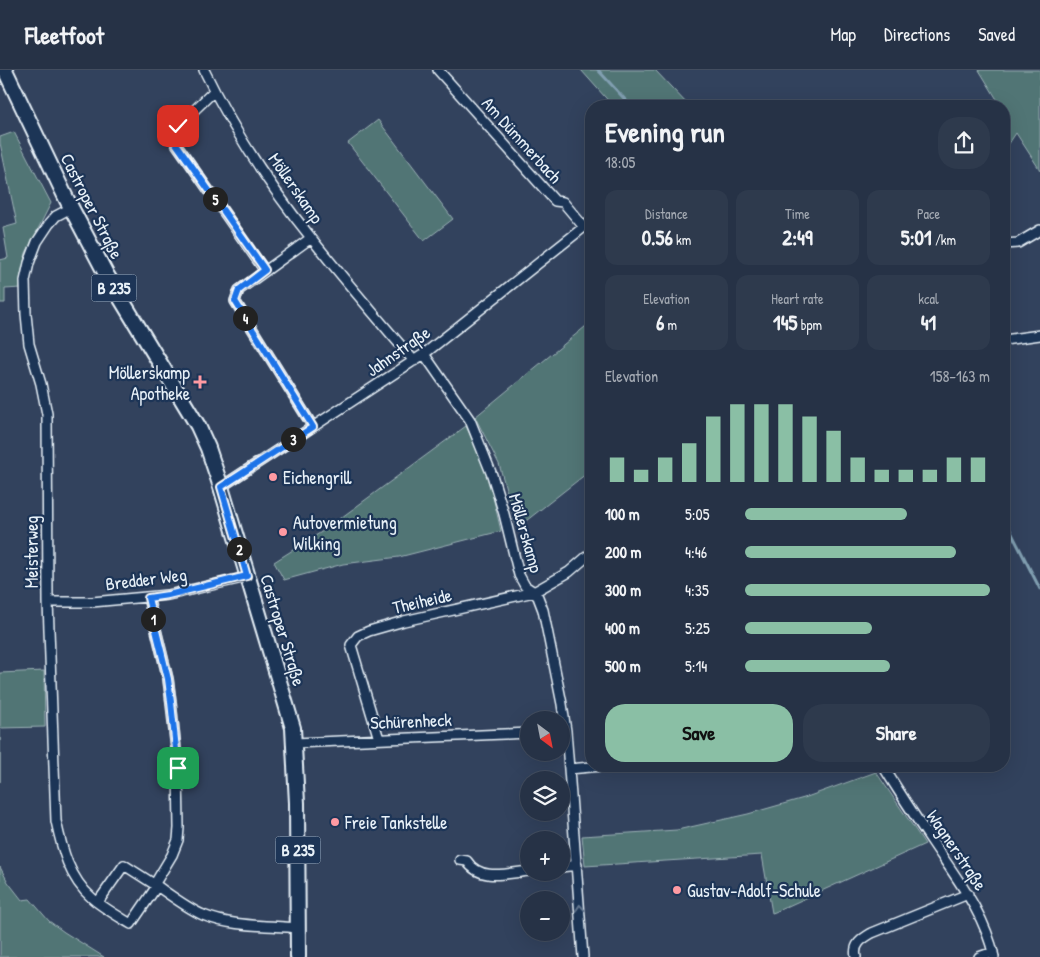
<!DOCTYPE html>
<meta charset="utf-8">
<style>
body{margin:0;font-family:"Patrick Hand",sans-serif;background:#2e3a4d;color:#f1f3f6;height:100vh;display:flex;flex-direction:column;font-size:19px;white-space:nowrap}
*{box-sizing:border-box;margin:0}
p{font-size:16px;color:#a4aab3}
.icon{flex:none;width:28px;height:28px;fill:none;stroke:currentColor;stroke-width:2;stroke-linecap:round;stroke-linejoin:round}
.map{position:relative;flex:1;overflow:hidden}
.panel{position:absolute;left:585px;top:30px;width:425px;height:672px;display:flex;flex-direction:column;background:#263246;border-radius:20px;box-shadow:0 5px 20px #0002,0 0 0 1px #424d5f}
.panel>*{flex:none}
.needle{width:32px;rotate:148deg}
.buttons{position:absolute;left:520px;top:641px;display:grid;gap:10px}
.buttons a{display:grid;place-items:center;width:50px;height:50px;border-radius:50%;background:#263246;box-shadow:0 5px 20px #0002,0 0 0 1px #424d5f;font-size:25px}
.pin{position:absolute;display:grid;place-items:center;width:42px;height:42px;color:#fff;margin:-21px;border-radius:10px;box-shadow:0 2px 8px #0006}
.km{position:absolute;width:25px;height:25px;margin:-12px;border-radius:50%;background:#222;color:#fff;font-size:14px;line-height:25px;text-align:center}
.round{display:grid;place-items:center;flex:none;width:52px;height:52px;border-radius:20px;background:#2e3a4d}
.head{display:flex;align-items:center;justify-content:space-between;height:85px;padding:0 20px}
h1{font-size:28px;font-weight:800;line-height:38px}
.metrics{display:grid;grid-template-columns:repeat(3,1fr);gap:8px;height:85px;padding:5px 20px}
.metrics div{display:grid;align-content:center;border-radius:12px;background:#2e3a4d;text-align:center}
.metrics b{font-size:21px;font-weight:800}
.metrics small{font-size:14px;font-weight:400}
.metrics p{font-size:14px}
.chart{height:140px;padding:10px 20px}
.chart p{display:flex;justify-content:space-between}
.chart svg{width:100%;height:90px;margin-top:5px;stroke:#8abfa5;stroke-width:6}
.cta{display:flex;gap:10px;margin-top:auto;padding:10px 20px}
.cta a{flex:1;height:58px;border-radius:20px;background:#8abfa5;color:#111;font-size:20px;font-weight:800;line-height:58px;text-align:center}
.cta a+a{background:#2e3a4d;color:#f1f3f6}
ul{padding:0 20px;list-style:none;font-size:16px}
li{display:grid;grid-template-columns:80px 60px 1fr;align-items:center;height:38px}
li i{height:12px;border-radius:6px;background:#8abfa5}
header{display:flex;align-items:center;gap:30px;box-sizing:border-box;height:70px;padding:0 25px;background:#263246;border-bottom:1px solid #424d5f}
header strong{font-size:24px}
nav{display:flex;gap:28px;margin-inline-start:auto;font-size:18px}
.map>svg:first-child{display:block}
</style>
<header>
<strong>Fleetfoot</strong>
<nav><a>Map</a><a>Directions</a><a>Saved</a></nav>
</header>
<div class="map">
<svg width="1040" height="887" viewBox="0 0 1040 887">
<rect width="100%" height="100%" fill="#32425d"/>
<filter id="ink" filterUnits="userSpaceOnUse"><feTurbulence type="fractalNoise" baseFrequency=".02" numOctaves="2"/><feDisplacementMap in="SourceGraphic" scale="10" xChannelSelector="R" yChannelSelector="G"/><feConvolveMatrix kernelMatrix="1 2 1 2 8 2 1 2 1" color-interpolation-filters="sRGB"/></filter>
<g filter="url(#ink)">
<!-- green -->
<path fill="#517475" stroke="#9cb2b6" d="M581,0h74l34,36h-76z
M979,0h61v100l-24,-37 -12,18v-45h-10l4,-5z
M378,50l75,99 -29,22 -76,-98z
M14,62l37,71 -25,50 -5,22v13l-16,1v14h-5v-43l8,-2 -5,-30 14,-4 -17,-81v-6z
M591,252v148l-74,58 -18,-64 -24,-47z
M466,356l21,45 14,60 -102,26 -56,7 -59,16 -10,-18 49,-31z
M44,601l1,56 -45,1v54v-109z
M876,702l49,72 -150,68 -3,1 -10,-58 -177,11 -3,-30 95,-6 71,-16 56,-16z
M0,797l8,15 14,18 8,-1 19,22 15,11 40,25h-104z"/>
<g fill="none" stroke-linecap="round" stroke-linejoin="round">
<!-- stream -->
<path stroke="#819fb1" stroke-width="3" d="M598,0l33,36
M1004,448l36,71"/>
<defs>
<path id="minor" d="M204,0c29,60 66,117 108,169 33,42 68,82 102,122
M214,21l-36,35 -3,16 90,129
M71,138l-15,8 -7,8 -12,18 -8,21 -4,18 1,33 3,30 12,40 6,30 1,188 8,219c6,28 13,57 36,77 10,9 26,18 39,26l26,-38c13,9 32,23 46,29 29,12 64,10 95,13
M311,168l-72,52 -4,11 78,126
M1004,174l14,-1 22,-13
M1004,270l36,-5
M424,284l46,66 22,55 12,39 15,61 6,11 9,6 4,5 5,13 19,94 4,27
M221,417l203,-133 160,-127 -21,-25 -8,-1 -117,-131
M148,527l20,82 3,23 7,66 1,60 -1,12 -6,15 -18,30
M48,532h44l76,-7 79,-18
M561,661h5l3,38 33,-3
M379,669l-28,-94 7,-9 11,-5 35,-10 130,-29 35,-20 22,-19
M294,673l235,-10
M883,696c16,26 33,52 50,77 24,36 52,71 61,114
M569,699l14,188
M460,790l7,1c13,21 41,12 62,10
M561,797l16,-2
M98,832l26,-37 33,21
M856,887c-3,-13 6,-18 16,-24l96,-39
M979,887l14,-5"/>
<path id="primary" d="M5,0l61,128 40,76 92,152 10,22 13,39 72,241 4,75 1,154"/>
</defs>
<!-- minor casing -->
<use href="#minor" stroke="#e8f1f8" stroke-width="12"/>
<!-- primary casing -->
<use href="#primary" stroke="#e8f1f8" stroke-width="18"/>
<!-- minor -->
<use href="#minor" stroke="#1d3557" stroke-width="9"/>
<!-- primary -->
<use href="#primary" stroke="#1d3557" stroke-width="14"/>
</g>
<!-- one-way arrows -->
<defs><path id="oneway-chevron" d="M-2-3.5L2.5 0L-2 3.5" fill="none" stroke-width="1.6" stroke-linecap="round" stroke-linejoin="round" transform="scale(1.25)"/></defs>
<use stroke="#64778f" href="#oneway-chevron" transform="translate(580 838) rotate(-94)"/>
</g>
<g fill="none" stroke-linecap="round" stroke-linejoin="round" filter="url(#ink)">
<defs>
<path id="route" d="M178,56l-3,16 90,128 -26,20 -4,11 78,126 -92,60 26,89 -79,19 -20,3 20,81 3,23 7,66"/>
</defs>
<!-- route casing -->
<use href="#route" stroke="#fff" stroke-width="10"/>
<!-- route -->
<use href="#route" stroke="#1a73e8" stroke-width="6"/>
</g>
<!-- markers -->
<g fill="#ff9aa2" stroke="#1d3557" stroke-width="2">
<path d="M197.5 304.5h5v5h5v5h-5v5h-5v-5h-5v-5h5z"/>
<circle cx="273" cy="407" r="5"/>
<circle cx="283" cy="462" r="5"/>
<circle cx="335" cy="752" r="5"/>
<circle cx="677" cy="820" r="5"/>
</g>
<g text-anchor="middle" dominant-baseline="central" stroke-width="4.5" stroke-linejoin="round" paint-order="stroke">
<!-- shield labels -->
<g fill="#1d3557" stroke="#abb9c8" stroke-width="1">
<rect x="91.5" y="204.5" width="45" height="27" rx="4"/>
<rect x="275.5" y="766.5" width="45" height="27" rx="4"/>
</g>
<g font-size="16" font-weight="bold" fill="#e8f1f8">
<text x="114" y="218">B 235</text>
<text x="298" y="780">B 235</text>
</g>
<!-- street labels -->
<g font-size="18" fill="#e8f1f8" stroke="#1d3557">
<text transform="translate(522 70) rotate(48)">Am Dümmerbach</text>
<text transform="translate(296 118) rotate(55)">Möllerskamp</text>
<text transform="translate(92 136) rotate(63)">Castroper Straße</text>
<text transform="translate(398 281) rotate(-35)">Jahnstraße</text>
<text transform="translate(526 463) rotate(74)">Möllerskamp</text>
<text transform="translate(31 482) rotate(-90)">Meisterweg</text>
<text transform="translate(146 509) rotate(-7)">Bredder Weg</text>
<text transform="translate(422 531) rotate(-13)">Theiheide</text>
<text transform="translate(283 560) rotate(73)">Castroper Straße</text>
<text transform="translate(411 651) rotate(-2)">Schürenheck</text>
<text transform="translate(957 780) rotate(56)">Wagnerstraße</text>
</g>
<!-- poi labels -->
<g font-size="18" fill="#e8f1f8" stroke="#1d3557" text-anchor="start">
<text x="190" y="302" text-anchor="end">Möllerskamp<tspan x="190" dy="21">Apotheke</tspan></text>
<text x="283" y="407">Eichengrill</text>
<text x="293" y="452">Autovermietung<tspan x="293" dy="21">Wilking</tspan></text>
<text x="345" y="752">Freie Tankstelle</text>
<text x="687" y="820">Gustav-Adolf-Schule</text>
</g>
</g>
</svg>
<div class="buttons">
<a><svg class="needle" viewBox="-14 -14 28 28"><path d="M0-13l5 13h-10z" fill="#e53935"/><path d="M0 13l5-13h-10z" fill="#a4aab3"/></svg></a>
<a><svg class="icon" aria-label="layers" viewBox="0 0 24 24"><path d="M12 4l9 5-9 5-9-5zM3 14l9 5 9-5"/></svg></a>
<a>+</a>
<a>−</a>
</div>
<div class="pin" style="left:178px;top:698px;background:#1e9e55"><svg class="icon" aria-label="arrive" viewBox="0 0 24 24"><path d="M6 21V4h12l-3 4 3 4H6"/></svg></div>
<div class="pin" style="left:178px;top:56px;background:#d93025"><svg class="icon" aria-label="check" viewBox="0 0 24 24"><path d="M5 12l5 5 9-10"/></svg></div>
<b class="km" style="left:153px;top:549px">1</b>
<b class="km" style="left:239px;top:479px">2</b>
<b class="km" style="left:293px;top:369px">3</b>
<b class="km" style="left:245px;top:248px">4</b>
<b class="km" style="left:215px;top:129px">5</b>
<section class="panel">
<div class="head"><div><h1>Evening run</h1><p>18:05</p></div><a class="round"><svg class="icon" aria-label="share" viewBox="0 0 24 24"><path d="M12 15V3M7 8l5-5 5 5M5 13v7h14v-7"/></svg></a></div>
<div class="metrics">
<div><p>Distance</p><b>0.56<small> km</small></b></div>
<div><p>Time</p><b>2:49</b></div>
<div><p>Pace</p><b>5:01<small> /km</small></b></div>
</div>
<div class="metrics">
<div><p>Elevation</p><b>6<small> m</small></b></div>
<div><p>Heart rate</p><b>145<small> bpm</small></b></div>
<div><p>kcal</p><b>41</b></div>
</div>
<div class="chart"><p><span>Elevation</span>158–163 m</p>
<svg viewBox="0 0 160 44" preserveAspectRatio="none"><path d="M5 44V32M15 44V38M25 44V32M35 44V25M45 44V12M55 44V6M65 44V6M75 44V6M85 44V12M95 44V19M105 44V32M115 44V38M125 44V38M135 44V38M145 44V32M155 44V32"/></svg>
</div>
<ul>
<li><b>100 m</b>5:05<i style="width:66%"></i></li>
<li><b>200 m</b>4:46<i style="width:86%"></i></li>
<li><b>300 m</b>4:35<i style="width:100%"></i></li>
<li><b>400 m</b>5:25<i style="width:52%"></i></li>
<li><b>500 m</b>5:14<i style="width:59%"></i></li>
</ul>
<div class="cta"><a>Save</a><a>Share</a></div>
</section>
</div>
